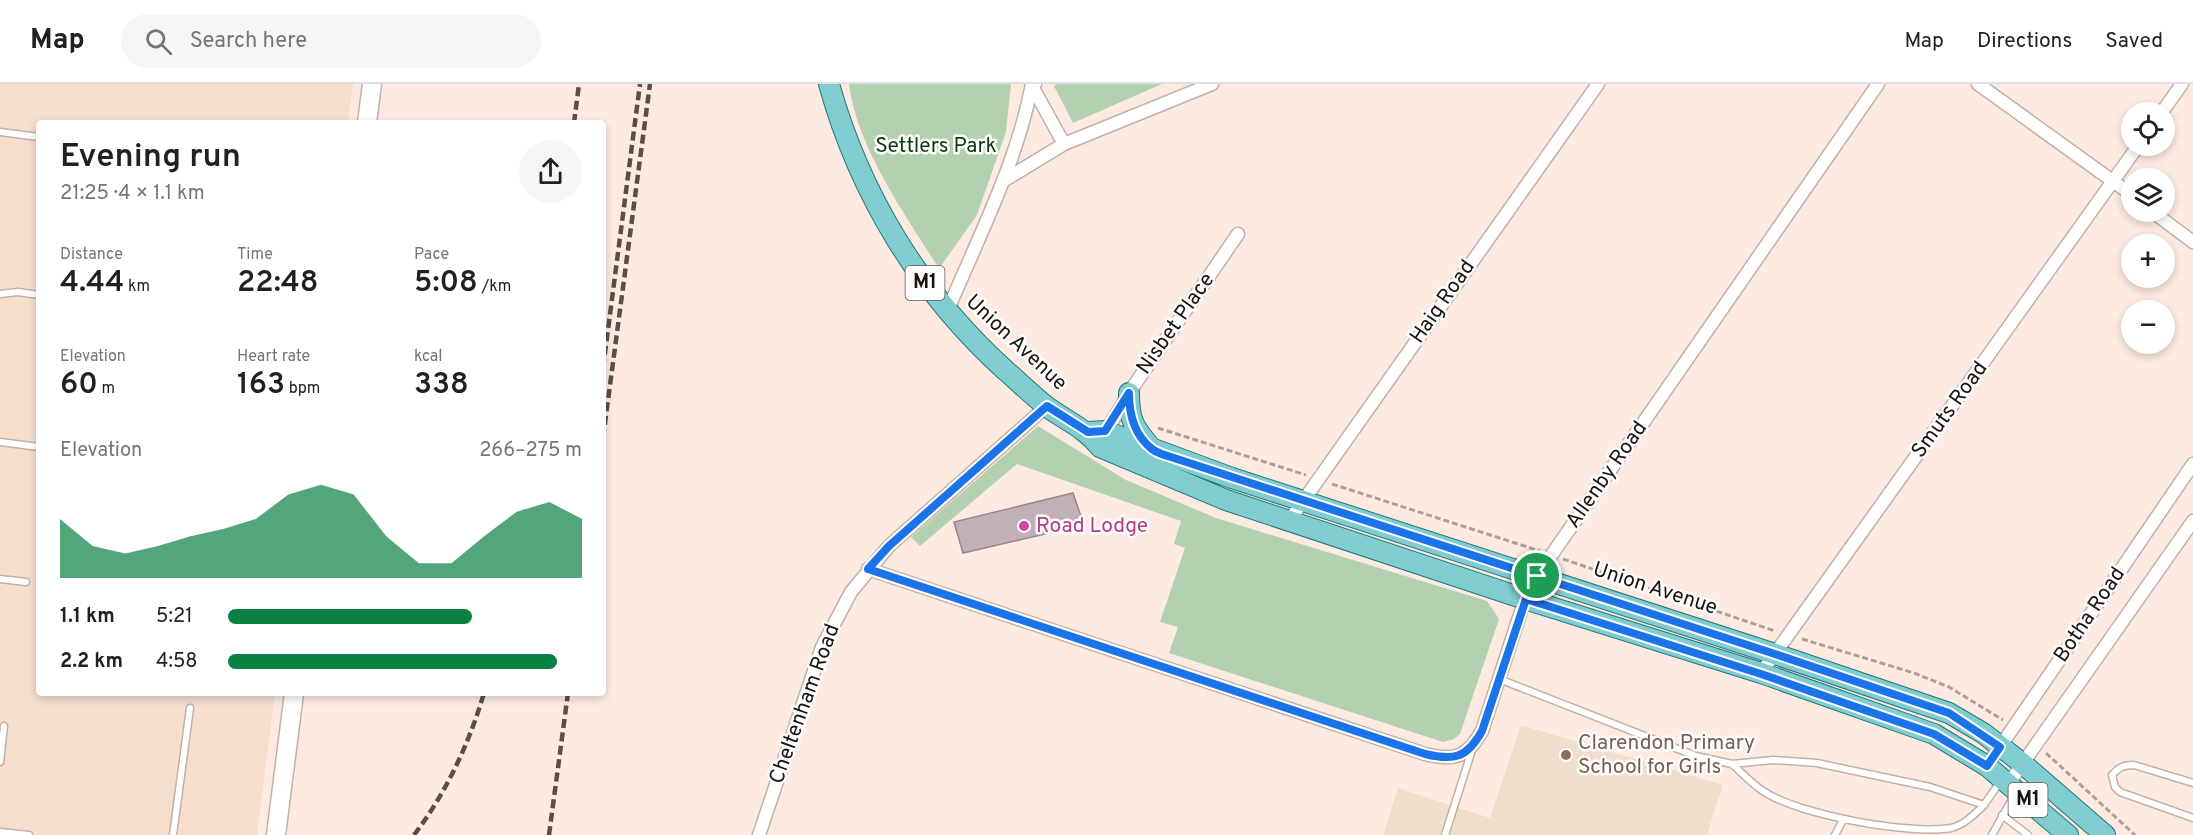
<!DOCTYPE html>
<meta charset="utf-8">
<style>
body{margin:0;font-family:Overpass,sans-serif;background:#f6f6f6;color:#202124;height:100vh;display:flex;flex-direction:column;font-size:22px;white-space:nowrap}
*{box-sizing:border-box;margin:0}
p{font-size:20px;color:#757577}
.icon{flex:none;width:33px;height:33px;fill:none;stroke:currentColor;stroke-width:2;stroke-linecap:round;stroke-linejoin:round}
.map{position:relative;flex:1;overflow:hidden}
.panel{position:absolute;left:36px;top:36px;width:570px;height:576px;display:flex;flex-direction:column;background:#fff;border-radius:6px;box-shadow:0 3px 9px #0003}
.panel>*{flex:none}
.controls{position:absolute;left:2121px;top:18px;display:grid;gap:12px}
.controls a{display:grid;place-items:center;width:54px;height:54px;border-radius:50%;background:#fff;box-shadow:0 3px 9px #0003;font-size:30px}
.pin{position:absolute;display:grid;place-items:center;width:51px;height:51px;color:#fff;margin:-26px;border:3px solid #fff;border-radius:50%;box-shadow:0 2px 6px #0007}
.round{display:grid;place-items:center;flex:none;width:63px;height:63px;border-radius:32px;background:#f6f6f6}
.headline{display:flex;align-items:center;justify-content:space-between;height:102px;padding:0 24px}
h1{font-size:33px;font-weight:600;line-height:45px}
.stats{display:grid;grid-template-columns:repeat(3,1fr);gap:9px;height:102px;padding:6px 24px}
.stats div{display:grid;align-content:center}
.stats b{font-size:30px;font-weight:600}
.stats small{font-size:16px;font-weight:400}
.stats p{font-size:16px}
.chart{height:168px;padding:12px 24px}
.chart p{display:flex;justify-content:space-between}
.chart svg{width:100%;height:108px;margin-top:6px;fill:#0b8043;opacity:.7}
ul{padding:0 24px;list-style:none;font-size:20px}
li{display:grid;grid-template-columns:96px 72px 1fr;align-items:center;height:45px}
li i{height:15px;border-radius:8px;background:#0b8043}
header{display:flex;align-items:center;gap:36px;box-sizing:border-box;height:84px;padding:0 30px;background:#fff;border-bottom:2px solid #e0e0e0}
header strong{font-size:28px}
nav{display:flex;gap:33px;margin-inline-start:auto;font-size:21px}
.search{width:420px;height:54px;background:#f6f6f6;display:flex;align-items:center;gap:15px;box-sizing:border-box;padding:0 21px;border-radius:33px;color:#757577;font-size:22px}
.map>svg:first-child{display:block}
</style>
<header>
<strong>Map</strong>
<div class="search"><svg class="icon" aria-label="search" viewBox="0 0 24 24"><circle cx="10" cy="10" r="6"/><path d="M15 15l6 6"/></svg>Search here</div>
<nav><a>Map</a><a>Directions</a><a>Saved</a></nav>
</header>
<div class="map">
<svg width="2193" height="751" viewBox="0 0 2193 751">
<rect width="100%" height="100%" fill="#fdebe1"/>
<!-- built -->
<path fill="#f6decf" d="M0,0h353l-5,39h-309v570h236l-18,142h-257z"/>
<!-- education -->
<path fill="#f0decd" d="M1521,641l202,60 -16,50h-324l15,-47 92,30z"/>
<!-- green -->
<path fill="#b3d0b1" d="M849,0h162l-5,48 -29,83 -36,51 -5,-2c-33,-53 -79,-117 -87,-180z
M1057,0h105l-89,39 -19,-37z
M1038,342l88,54 90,38 271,83 12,18 -39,115 -6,5 -11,3 -274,-89 9,-26 -18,-5 25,-74 -11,-4 7,-23 -164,-57 -97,82 -9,-9z"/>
<!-- building -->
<path fill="#c2b0b9" stroke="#988790" stroke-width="1.5" d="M1073,409l11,32 -121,28 -9,-31z"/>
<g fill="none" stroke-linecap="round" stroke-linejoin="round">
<defs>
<path id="lane" d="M0,48l39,5
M0,210l18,-2 21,3
M0,358l39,5
M0,495l26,3
M1499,595l197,77 36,8 41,-4 44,3 113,24 54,18 16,-23
M0,678l4,-36
M1732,680c10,9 20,20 31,27 35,24 147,44 188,37 13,-3 24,-14 33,-23
M2193,699l-59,-18c-10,0 -15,2 -22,10l3,12 5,5 73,26
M2002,731l26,20
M0,748l29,3
M173,751l17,-127
M1445,751l27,-85
M1835,751l8,-15
M1992,751l23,-41"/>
<path id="street" d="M1035,0l-3,2 32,58
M1978,0l154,111
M2162,28l20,-28
M1003,97l61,-37 148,-60
M2153,128l40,30
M947,228c31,-74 70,-149 85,-228
M1104,351l29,-48 105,-153
M1289,437l309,-437
M868,485l557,185c29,7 42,4 57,-23l43,-132 12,-23 341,-492
M1761,589l377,-527
M1987,682l206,-302
M2009,699l184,-262
M759,751l63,-188 29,-55 38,-46 158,-140"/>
<path id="secondary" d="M367,39l5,-39
M276,751l18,-142"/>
<path id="primary" d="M829,0c31,111 91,209 176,286 14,12 27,25 41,36 20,15 38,21 54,41l126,53 299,99 236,74 173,61 53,32 81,69
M1129,309c0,29 5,34 23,56
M1088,348l17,-1 127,47 543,176 174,59 34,20 40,31 82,71"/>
</defs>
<!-- lane casing -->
<use href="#lane" stroke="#c1b0a6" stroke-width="9"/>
<!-- street casing -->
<use href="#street" stroke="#c1b0a6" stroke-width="15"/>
<!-- secondary casing -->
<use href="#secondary" stroke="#c1b0a6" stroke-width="21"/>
<!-- primary casing -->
<use href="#primary" stroke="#24767a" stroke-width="22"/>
<!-- path -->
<path stroke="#ad9f97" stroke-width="3" stroke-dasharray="6 3" stroke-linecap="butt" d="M1158,344l148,47
M1332,400l208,67
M1563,475l212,72
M1802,555l112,34 35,14 54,33
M2046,669l89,82"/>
<!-- lane -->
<use href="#lane" stroke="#fff" stroke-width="6"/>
<!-- street -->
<use href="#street" stroke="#fff" stroke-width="12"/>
<!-- secondary -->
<use href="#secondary" stroke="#fff" stroke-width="18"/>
<!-- primary -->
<use href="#primary" stroke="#7fccd1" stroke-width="20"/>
<!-- rail -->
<path stroke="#584f49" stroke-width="4.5" stroke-dasharray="9 4.5" stroke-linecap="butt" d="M574,39l5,-39
M603,284l37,-284
M603,354l47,-354
M414,751c32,-42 55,-91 70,-142
M549,751l19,-142"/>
</g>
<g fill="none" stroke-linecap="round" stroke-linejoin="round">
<defs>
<path id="route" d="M1129,309c0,21 5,42 23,56 5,4 15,7 22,9l601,196 174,59 51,34 -13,19 -53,-32 -173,-60 -235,-75 -44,132c-15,27 -28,30 -57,23l-557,-185 21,-23 158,-140 41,26 17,-1z"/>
</defs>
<!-- route casing -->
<use href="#route" stroke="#fff" stroke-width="12"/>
<!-- route -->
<use href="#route" stroke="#1a73e8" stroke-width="8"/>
</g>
<!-- markers -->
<circle fill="#d1479c" stroke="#fdfdfd" stroke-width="2" cx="1024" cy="442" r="6"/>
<circle fill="#8d6e63" stroke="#fdfdfd" stroke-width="2" cx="1566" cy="671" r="6"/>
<g text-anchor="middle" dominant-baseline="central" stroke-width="5" stroke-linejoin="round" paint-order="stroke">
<!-- shield labels -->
<g fill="#fdfdfd" stroke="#5e5a57" stroke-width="1.5">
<rect x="905.5" y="182" width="39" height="34" rx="4.5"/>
<rect x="2008.5" y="699" width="39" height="34" rx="4.5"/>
</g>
<g font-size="20" font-weight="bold" fill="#1a1410">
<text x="925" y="199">M1</text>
<text x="2028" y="716">M1</text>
</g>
<!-- park labels -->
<g font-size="21" fill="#0b370b" stroke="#fdfdfd">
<text x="936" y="62">Settlers Park</text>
</g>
<!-- street labels -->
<g font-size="21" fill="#1a1410" stroke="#fdfdfd">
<text transform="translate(1443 218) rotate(-55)">Haig Road</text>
<text transform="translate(1176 240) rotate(-55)">Nisbet Place</text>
<text transform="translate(1016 259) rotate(43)">Union Avenue</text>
<text transform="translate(1950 326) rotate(-54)">Smuts Road</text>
<text transform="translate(1607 391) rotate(-55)">Allenby Road</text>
<text transform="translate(1655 505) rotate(18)">Union Avenue</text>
<text transform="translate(2090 531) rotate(-56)">Botha Road</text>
<text transform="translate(805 620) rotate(-70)">Cheltenham Road</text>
</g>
<!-- hotel labels -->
<g font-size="21" fill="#b23c85" stroke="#fdfdfd" text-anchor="start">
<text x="1036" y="442">Road Lodge</text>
</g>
<!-- education labels -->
<g font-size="21" fill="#785e54" stroke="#fdfdfd" text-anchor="start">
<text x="1578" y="659">Clarendon Primary<tspan x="1578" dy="24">School for Girls</tspan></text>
</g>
</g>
</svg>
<div class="controls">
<a><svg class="icon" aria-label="locate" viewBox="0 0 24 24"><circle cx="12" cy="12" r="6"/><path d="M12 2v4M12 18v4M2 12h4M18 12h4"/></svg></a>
<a><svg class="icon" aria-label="layers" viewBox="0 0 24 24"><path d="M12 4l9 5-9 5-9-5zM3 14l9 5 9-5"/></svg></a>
<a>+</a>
<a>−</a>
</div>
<div class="pin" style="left:1537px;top:492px;background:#1e9e55"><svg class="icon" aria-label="arrive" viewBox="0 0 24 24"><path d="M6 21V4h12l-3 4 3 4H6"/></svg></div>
<section class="panel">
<div class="headline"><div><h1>Evening run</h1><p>21:25 · 4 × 1.1 km</p></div><a class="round"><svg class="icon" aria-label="share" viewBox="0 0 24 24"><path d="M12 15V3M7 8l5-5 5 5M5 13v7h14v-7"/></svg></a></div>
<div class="stats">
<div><p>Distance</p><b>4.44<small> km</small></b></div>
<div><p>Time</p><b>22:48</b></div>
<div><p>Pace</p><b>5:08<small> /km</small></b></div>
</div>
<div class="stats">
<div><p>Elevation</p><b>60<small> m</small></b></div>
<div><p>Heart rate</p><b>163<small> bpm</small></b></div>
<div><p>kcal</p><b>338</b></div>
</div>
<div class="chart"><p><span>Elevation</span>266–275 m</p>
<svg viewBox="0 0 160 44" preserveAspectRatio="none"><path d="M0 44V20L10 31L20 34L30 31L40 27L50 24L60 20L70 10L80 6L90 10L100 27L110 38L120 38L130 27L140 17L150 13L160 20V44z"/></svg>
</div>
<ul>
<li><b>1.1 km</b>5:21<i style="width:69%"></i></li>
<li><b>2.2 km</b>4:58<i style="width:93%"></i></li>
</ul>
</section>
</div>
